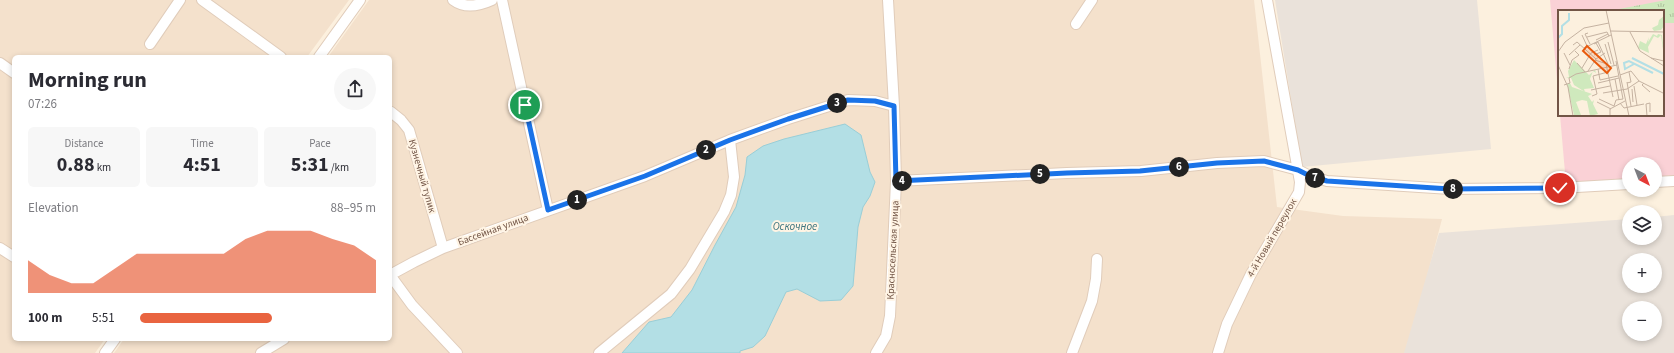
<!DOCTYPE html>
<meta charset="utf-8">
<style>
body{margin:0;font-family:"Source Sans 3",sans-serif;background:#f7f7f7;color:#2b2b33;height:100vh;display:flex;flex-direction:column;font-size:15px;white-space:nowrap}
*{box-sizing:border-box;margin:0}
p{font-size:13px;color:#7c7c81}
.icon{flex:none;width:22px;height:22px;fill:none;stroke:currentColor;stroke-width:2;stroke-linecap:round;stroke-linejoin:round}
.map{position:relative;flex:1;overflow:hidden}
.sheet{position:absolute;left:12px;top:55px;width:380px;height:286px;display:flex;flex-direction:column;background:#fff;border-radius:6px;box-shadow:0 2px 6px #0003}
.sheet>*{flex:none}
.needle{width:26px;rotate:138deg}
.buttons{position:absolute;left:1622px;top:157px;display:grid;gap:8px}
.buttons a{display:grid;place-items:center;width:40px;height:40px;border-radius:50%;background:#fff;box-shadow:0 2px 6px #0003;font-size:20px}
.pin{position:absolute;display:grid;place-items:center;width:34px;height:34px;color:#fff;margin:-17px;border:2px solid #fff;border-radius:50%;box-shadow:0 1px 4px #0007}
.km{position:absolute;width:20px;height:20px;margin:-10px;border-radius:50%;background:#222;color:#fff;font-size:11px;line-height:20px;text-align:center}
.round{display:grid;place-items:center;flex:none;width:42px;height:42px;border-radius:21px;background:#f7f7f7}
.overview{display:flex;align-items:center;justify-content:space-between;height:68px;padding:0 16px}
h1{font-size:22px;font-weight:700;line-height:30px}
.metrics{display:grid;grid-template-columns:repeat(3,1fr);gap:6px;height:68px;padding:4px 16px}
.metrics div{display:grid;align-content:center;border-radius:6px;background:#f7f7f7;text-align:center}
.metrics b{font-size:20px;font-weight:700}
.metrics small{font-size:11px;font-weight:400}
.metrics p{font-size:11px}
.chart{height:112px;padding:8px 16px}
.chart p{display:flex;justify-content:space-between}
.chart svg{width:100%;height:72px;margin-top:4px;fill:#e96440;opacity:.7}
ul{padding:0 16px;list-style:none;font-size:13px}
li{display:grid;grid-template-columns:64px 48px 1fr;align-items:center;height:30px}
li i{height:10px;border-radius:5px;background:#e96440}
.map>svg:first-child{display:block}
</style>
<div class="map">
<svg width="1674" height="353" viewBox="0 0 1674 353">
<defs>
<pattern id="grass-tufts" width="24" height="20" patternUnits="userSpaceOnUse"><rect width="24" height="20" fill="#cfe9bd"/><path d="M3 7l-1-3M5 7V3M7 7l1-3M15 17l-1-3M17 17v-4M19 17l1-3" fill="none" stroke="#acc09b"/></pattern>
</defs>
<rect width="100%" height="100%" fill="#fcf0de"/>
<!-- residential -->
<path fill="#f4e1cc" d="M0,0h349l-42,57h-293v282h91l-10,14h-95z
M369,0h885l23,207 66,9 99,3 -35,134h-1293l10,-14h266v-282h-62z"/>
<!-- industrial -->
<path fill="#eae2da" fill-rule="evenodd" d="M1275,0h202l14,149 -189,18z
M1674,215v138h-270l35,-120 190,-14v19h26v-21zM1629,260h26v26h-26zM1629,308h26v26h-26z"/>
<!-- medical -->
<path fill="#fad1d6" d="M1550,0h124v177l-19,1v-14h-26v16l-63,4 -6,-69h103v-104h-104v92z"/>
<!-- grass -->
<path fill="url(#grass-tufts)" d="M1666,0h8v23h-11v-12h-43l-1,-2z"/>
<!-- water -->
<path fill="#b3dfe5" stroke="#99ced7" d="M845,124l16,11 9,37 5,10 -5,14 -7,11 -5,20 -5,59 -12,14 -21,1 -23,-12 -11,3 -21,44 -12,11 -13,4v2h-118l27,-31 22,-5 21,-27 23,-45 21,-38 9,-32 2,-18 16,-11 21,-7z"/>
<g fill="none" stroke-linecap="round" stroke-linejoin="round">
<defs>
<path id="street" d="M202,0l79,57
M453,0c12,9 26,6 39,0
M502,0l46,210
M1076,24l16,-24
M150,44l30,-44
M319,57l41,-57
M0,63l14,10
M390,113l1,-1 10,8 8,10 34,118
M896,181l171,-8 74,-2 76,-8 47,-2 34,9 12,6 17,5 123,8 110,-1 69,-4
M1655,182l19,-1
M0,248l14,9
M390,275l24,-13 29,-14 202,-72 85,-36 58,-21 60,-19 27,1 19,5
M390,275l22,30 45,48
M105,353l10,-14
M261,353l23,-14
M599,353l72,-59 19,-25 34,-57 7,-17 3,-18 -4,-37
M876,353l10,-17 4,-20 6,-135 -2,-75 -6,-106
M1072,353l20,-52 4,-22 1,-20
M1218,353l9,-29 24,-50 48,-82 1,-10 -33,-182"/>
</defs>
<!-- street casing -->
<use href="#street" stroke="#e0ccba" stroke-width="12"/>
<!-- street -->
<use href="#street" stroke="#fff" stroke-width="10"/>
</g>
<g fill="none" stroke-linecap="round" stroke-linejoin="round">
<defs>
<path id="route" d="M525,105l23,105 97,-34 85,-36 58,-21 60,-19 27,1 19,5 2,75 171,-8 73,-2 77,-8 47,-2 34,9 12,6 17,5 123,8 110,-1"/>
</defs>
<!-- route casing -->
<use href="#route" stroke="#fff" stroke-width="8"/>
<!-- route -->
<use href="#route" stroke="#1a73e8" stroke-width="5"/>
</g>
<g text-anchor="middle" dominant-baseline="central" stroke-width="4" stroke-linejoin="round" paint-order="stroke">
<!-- street labels -->
<g font-size="10" fill="#725546" stroke="#fff4e4">
<text transform="translate(422 176) rotate(74)">Кузнечный тупик</text>
<text transform="translate(493 230) rotate(-20)">Бассейная улица</text>
<text transform="translate(1272 238) rotate(-60)">4-й Новый переулок</text>
<text transform="translate(893 250) rotate(-87)">Красносельская улица</text>
</g>
<!-- water labels -->
<g font-size="11" font-style="italic" fill="#3d757f" stroke="#fff4e4">
<text x="795" y="226">Оскочное</text>
</g>
</g>
<!-- overview -->
<g transform="translate(1558 10)">
<rect width="106" height="106" fill="#fcf0de"/>
<path d="M12,73l2,4 20,7 -4,2 4,6 2,-2 -1,4 5,10 -8,2 -3,-15 -5,-1 -6,2 5,13h-7l-7,-31z" fill="#cfe9bd"/>
<path d="M106,6v10l-3,4 -7,1 -2,-3 6,-3 1,-5zM95,24l4,2 1,-2 4,1 2,22 -3,-22 -3,3 -4,-2 -6,11 1,6 -11,-5 2,-7 6,3 3,-7 -1,5zM16,50l15,15 6,-5 1,3 -3,-2 -3,8 4,9 -10,1 1,3 -11,-7 -3,-7h-5l3,-1 -1,-6z" fill="#cfe9bd"/>
<path fill="none" stroke="#b3dfe5" stroke-width="2" d="M0,28l4,-4v-8l7,-6v-7M74,48l32,16M76,54l-9,5 -1,-6 5,-2 24,12"/>
<path fill="none" stroke="#c5b2a1" stroke-width="1" d="M48,0l23,106M52,21l54,1M72,22l10,19 24,15M30,23l-3,1 5,10M24,25l5,11M29,27l20,-5 2,4M38,30l12,-6M50,32l6,23M36,34l4,-2 10,22M47,34l6,20M15,35l4,-3 19,17M26,38l27,-13M0,42l7,-10 19,-14 25,-5M6,43l6,12M11,45l11,-10M36,45l7,-3 -5,-9M93,48l13,3M37,50l12,4M19,53l8,9M48,54l7,33M0,55l10,22 5,29M24,58l9,-15 7,-3M11,59l3,-9 7,-5 -4,-4M40,59l2,11 18,-4M30,61l8,-12 9,-6M62,65l11,-4 8,10 24,12M57,69l4,21M69,72l4,24M40,73l21,-5M69,73l4,-1 -2,-10M86,73l-2,2 8,7M6,75l6,-2 -1,-5 7,-4 41,-9M76,76l3,19M74,79l1,13M33,80l19,-4M45,83l24,-4 12,-8M34,86l5,-2 -4,-18 15,-4M41,89l15,7 2,-6 7,-1 -7,-38M39,92l14,7M62,93l4,5 20,-4M88,94l4,-1v9M88,94l1,12M52,106v-7l15,-8"/>
<path fill="#e8590c" fill-opacity="0.15" stroke="#e8590c" stroke-width="2" d="M29,36l24,22 -4,5 -24,-22z"/>
<rect width="106" height="106" fill="none" stroke="#725546" stroke-width="2"/>
</g>
</svg>
<div class="buttons">
<a><svg class="needle" viewBox="-14 -14 28 28"><path d="M0-13l5 13h-10z" fill="#e53935"/><path d="M0 13l5-13h-10z" fill="#7c7c81"/></svg></a>
<a><svg class="icon" aria-label="layers" viewBox="0 0 24 24"><path d="M12 4l9 5-9 5-9-5zM3 14l9 5 9-5"/></svg></a>
<a>+</a>
<a>−</a>
</div>
<div class="pin" style="left:525px;top:105px;background:#1e9e55"><svg class="icon" aria-label="arrive" viewBox="0 0 24 24"><path d="M6 21V4h12l-3 4 3 4H6"/></svg></div>
<div class="pin" style="left:1560px;top:188px;background:#d93025"><svg class="icon" aria-label="check" viewBox="0 0 24 24"><path d="M5 12l5 5 9-10"/></svg></div>
<b class="km" style="left:577px;top:200px">1</b>
<b class="km" style="left:706px;top:150px">2</b>
<b class="km" style="left:837px;top:103px">3</b>
<b class="km" style="left:902px;top:181px">4</b>
<b class="km" style="left:1040px;top:174px">5</b>
<b class="km" style="left:1179px;top:167px">6</b>
<b class="km" style="left:1315px;top:178px">7</b>
<b class="km" style="left:1453px;top:189px">8</b>
<section class="sheet">
<div class="overview"><div><h1>Morning run</h1><p>07:26</p></div><a class="round"><svg class="icon" aria-label="share" viewBox="0 0 24 24"><path d="M12 15V3M7 8l5-5 5 5M5 13v7h14v-7"/></svg></a></div>
<div class="metrics">
<div><p>Distance</p><b>0.88<small> km</small></b></div>
<div><p>Time</p><b>4:51</b></div>
<div><p>Pace</p><b>5:31<small> /km</small></b></div>
</div>
<div class="chart"><p><span>Elevation</span>88–95 m</p>
<svg viewBox="0 0 160 44" preserveAspectRatio="none"><path d="M0 44V24L10 33L20 38L30 38L40 29L50 20L60 20L70 20L80 20L90 20L100 11L110 6L120 6L130 6L140 11L150 15L160 24V44z"/></svg>
</div>
<ul>
<li><b>100 m</b>5:51<i style="width:56%"></i></li>
</ul>
</section>
</div>
